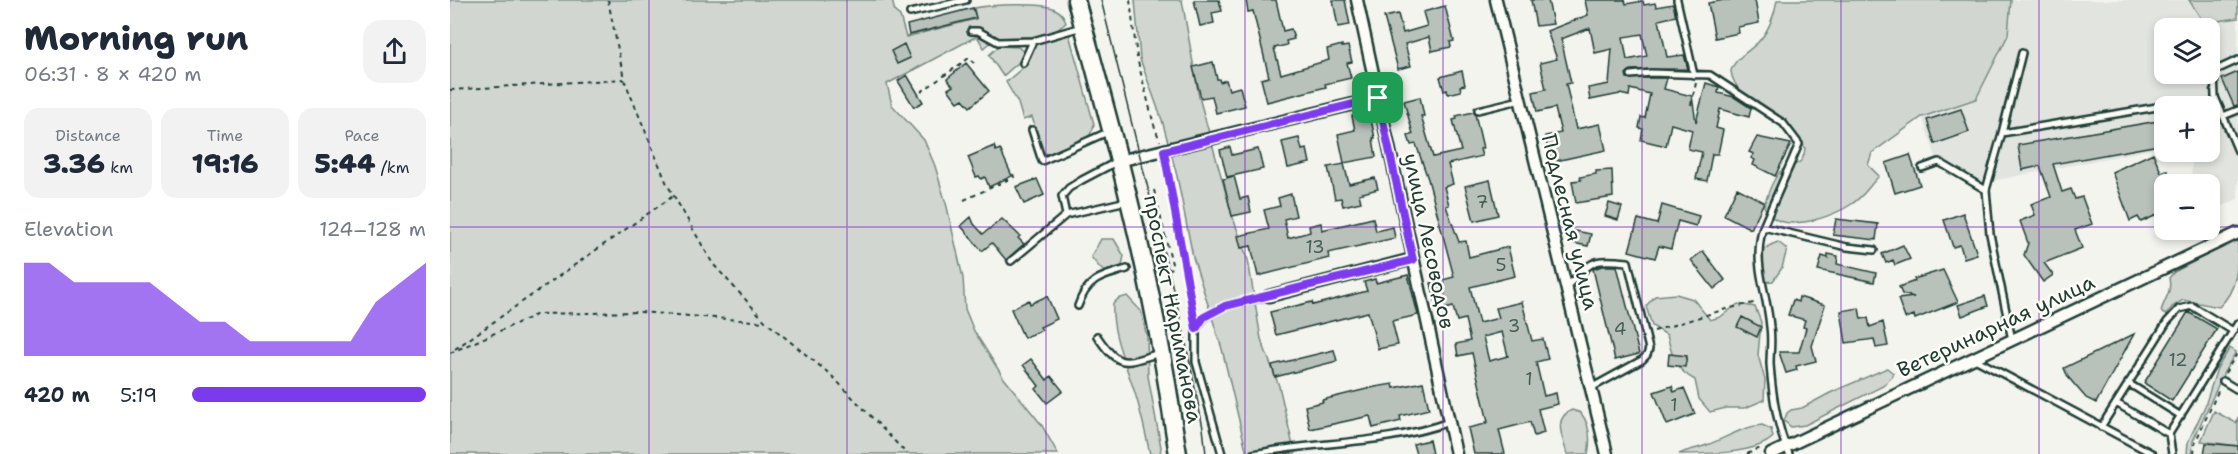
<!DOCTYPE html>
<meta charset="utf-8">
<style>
body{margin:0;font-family:"Shantell Sans",sans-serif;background:#f2f2f3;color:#1f2937;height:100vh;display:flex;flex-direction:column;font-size:22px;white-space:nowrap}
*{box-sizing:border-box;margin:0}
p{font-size:20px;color:#747a83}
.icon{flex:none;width:33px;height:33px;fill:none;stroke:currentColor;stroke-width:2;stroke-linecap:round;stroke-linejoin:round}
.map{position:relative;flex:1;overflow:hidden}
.sheet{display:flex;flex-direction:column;background:#fff;width:450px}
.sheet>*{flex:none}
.tools{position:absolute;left:1704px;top:18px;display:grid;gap:12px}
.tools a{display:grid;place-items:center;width:66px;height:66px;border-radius:12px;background:#fff;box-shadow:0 3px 9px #0003;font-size:30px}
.pin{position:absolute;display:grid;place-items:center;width:51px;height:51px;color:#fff;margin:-26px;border-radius:12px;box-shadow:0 3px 9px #0006}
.round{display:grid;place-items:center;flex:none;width:63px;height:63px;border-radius:18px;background:#f2f2f3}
.head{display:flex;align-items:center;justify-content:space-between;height:102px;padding:0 24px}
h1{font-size:33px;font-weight:800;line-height:45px}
.figures{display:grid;grid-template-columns:repeat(3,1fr);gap:9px;height:102px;padding:6px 24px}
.figures div{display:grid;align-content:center;border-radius:15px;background:#f2f2f3;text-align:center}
.figures b{font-size:26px;font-weight:800}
.figures small{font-size:16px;font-weight:400}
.figures p{font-size:16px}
.chart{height:168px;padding:12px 24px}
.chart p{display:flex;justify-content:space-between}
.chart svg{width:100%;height:108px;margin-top:6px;fill:#7c3aed;opacity:.7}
ul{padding:0 24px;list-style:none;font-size:20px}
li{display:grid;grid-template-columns:96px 72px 1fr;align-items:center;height:45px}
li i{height:15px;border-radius:8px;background:#7c3aed}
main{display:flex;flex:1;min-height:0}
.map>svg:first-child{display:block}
</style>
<main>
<section class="sheet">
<div class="head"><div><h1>Morning run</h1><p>06:31 · 8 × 420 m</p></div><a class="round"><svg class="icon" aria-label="share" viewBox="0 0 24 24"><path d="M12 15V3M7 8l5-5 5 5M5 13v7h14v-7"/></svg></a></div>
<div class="figures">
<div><p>Distance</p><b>3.36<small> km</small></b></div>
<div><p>Time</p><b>19:16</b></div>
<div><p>Pace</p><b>5:44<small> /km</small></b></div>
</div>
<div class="chart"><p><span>Elevation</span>124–128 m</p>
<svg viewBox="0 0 160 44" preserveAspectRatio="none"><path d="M0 44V6L10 6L20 14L30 14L40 14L50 14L60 22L70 30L80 30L90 38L100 38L110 38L120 38L130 38L140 22L150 14L160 6V44z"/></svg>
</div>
<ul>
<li><b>420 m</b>5:19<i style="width:100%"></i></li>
</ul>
</section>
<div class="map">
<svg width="1788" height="454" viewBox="0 0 1788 454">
<rect width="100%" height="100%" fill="#f4f4ef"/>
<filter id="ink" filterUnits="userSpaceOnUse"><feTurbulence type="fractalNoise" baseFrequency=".0167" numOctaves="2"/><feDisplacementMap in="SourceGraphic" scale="12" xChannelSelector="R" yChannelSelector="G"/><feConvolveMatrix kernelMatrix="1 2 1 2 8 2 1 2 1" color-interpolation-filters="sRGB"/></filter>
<g filter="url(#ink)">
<!-- built -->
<path fill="#e2e5df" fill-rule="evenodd" d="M1561,0h180l47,5v194l-28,13v-28h-19l1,-32h18v-46h-46v41l-187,37 -41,-27 -14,-40 54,-18 32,-64zM1714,28h46v46h-46z"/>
<!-- green -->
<path fill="#d1d6d1" stroke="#788a82" stroke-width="1.5" d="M0,0h442l3,12 5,4 6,21 70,-18 -2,-11c15,-3 68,-6 81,1 6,3 10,8 11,14l-12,9 -22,5 -35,1 -13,10 -7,-12 -90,48 5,21 32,35 11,26 12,41 16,71 2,31 9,22 29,46 38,47 17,30h-608z
M685,0h47l17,97 33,118 16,45 13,79 18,47 16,68h-48l-25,-105 -29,-92 -16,-81 -15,-56 -22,-61z
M1327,0h234l-3,35 -32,64 -54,18 -50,36 -4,12 11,11c-9,9 -16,21 -26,27 -19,14 -77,35 -89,3 3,-10 9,-29 18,-36 11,-8 21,-1 23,-22 -16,-31 -72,-47 -74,-77 3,-13 21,-21 29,-31 9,-10 15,-27 17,-40z
M1739,0h49v18l-34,5z
M619,34l25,90c-2,20 -29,25 -45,31l-6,-3 -11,-35 -9,3 -5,-17 -12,-21 21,-18 10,-22z
M549,46l19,1 6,5 -5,10 -16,14 -14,-21z
M651,239h13l10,17 -4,20 -9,2 -11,-10 -9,-11z
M1788,239c0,28 0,50 -19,68l-36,-7 -11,7 -5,7h-4l-2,-3c4,-13 11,-19 8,-33l5,-6z
M1328,242l9,7 -5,19 -9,13 -9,1c-12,-17 -6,-34 14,-40z
M1226,294l17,5 17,21 10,-3 18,-13 17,3 6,15 -3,33 7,25 -1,20 -19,8h-19l-16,4 -11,-13 -4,-19c-21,-12 -22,-21 -28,-45l-15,-9 -6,-20 9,-10z
M677,296l14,15 6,26 1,39 13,71 -1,7h-10c-5,-22 -9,-43 -16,-64 -9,-28 -23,-57 -21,-86l5,-5z
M1780,348l6,4 -12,20 -31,69 -1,13h-5l1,-12 17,-36 12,-38z
M1437,368l6,5v3l-10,10 -78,39 -14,2 -7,-6 3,-8 4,-3 11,-2 28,-15z
M1122,410l9,3c9,12 10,27 7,41h-21c-4,-16 -15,-36 5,-44z
M1764,411l22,12 2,-6v29l-37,-5z
M1312,425l9,4 2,8c-16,17 -67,17 -94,17 10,-5 18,-5 28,-9 19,-7 35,-18 55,-20z"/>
<!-- building -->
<path fill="#b9c1bb" stroke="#1f3d34" stroke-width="1.5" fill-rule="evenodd" d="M744,0h25l3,11 -10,2 2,10 -14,3z
M796,0h30l7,31 8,-2 3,10 -8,2 1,4 -13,3 7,26 48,-14 -2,-11 15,-4v2l6,-1 4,16 -5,1 4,15 -26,6 1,3 -59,15 -6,-23 8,-2 -16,-66 -5,1z
M883,0h12l5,25 -12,2z
M1081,0h17l5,24 -17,2z
M1135,0h40l1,4 17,-3 1,4 11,-2 1,4 17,-3 3,12 -17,4 8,37 17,-2 4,14 -57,1 -5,4 1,4h40l-3,11 28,7 4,26 10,-39 13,4 -1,6 16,4 17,11 -2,9 -29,-8 -4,19 7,2 -5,24h-6l-5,27 -11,-2 6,-27 -14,-3 4,-19 -21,-6 -5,22 -25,-6 2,-11 -4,-1 2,-11 4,1 5,-24 -20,-5 -1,7 -9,-2 -30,6 -2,-12 21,-4 3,-35 -17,4 -5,-25 -29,11 10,44 -5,1 10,45 24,-5 6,26 -55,12 -6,-26 16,-3 -6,-25 -18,4 -4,-20 13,-3 -6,-26 17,-4 -10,-28 41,-16zM1192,34l5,22 -20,4 -4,-23z
M1274,0h31l4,23 -21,4 1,6 -24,5 -7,-35z
M995,6l9,35 -4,1 1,5 -19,4 -3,-14 -24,7 6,22 -13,3 -14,-52 14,-3 5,19 24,-7 -4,-14z
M523,8l3,10 -67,17 -2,-10z
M454,44l6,14 -13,6 -6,-13z
M763,62l4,17h2l1,3 6,-2 3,10 11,-3 5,19 -29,7 -4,-17 -11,2 -8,-31z
M516,63l23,28 -19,16 -7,-8 -5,3 -4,-5 -6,-8 5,-3 -6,-7z
M1012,71l3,14 -5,1 1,5 -13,3 -1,-4 -3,1 -4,-14z
M1788,72v33l-4,1 -12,-27z
M457,75l16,27 -9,5 -16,-26z
M970,97l4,19h-3l12,41 28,-6 -8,-31 4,-1 -1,-3 17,-4 2,2 8,34 -3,1 2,7 -34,8 5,20 -9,3 5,18 -3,1 13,36 7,-1 3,16 39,-10 7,29 -45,11 9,36 20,-5 -3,-10 26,-6 10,39 11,-2 5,20 -12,3 8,34 12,-3 2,11 -20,5 6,24 -10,3 -4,-14 -31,8 6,24h-31l-6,-26 18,-4v-2h2l-16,-69 -14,3 -2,-12 14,-3 -5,-22 -8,2 -4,-14 -15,4 -7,-28 23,-6 -26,-98 -12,-35 -5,1 -3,-9 5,-2 -9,-33zM1052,332l6,24 -19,5 -6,-24z
M1511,109l8,23 -34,12 -8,-24z
M919,111l6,27h-2l3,19 -32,6 -6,-29 17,-4 -3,-14z
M1714,120v24l-111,20 9,28 9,-3 4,10 7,-2 10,27 -17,6 7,18 -38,15 9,12 -10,7 -19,-27 4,-12 -8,-22 15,-6 -4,-11 20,-7 -11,-31 -18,4 -4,-25z
M1307,137l34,7 -16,32 -22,-11 2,-5 -4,-2 3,-4 -5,-2z
M849,138l3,12 5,-1 3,14 -22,5 -6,-26z
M544,146l2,5 4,-2 12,27 -23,11 -4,-10 -4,2 -2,-3 -3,1 -8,-20z
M780,147l2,8 26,-6 5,20 -36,8 -7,-27z
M1703,153l8,19 6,-2 4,10 -12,5 5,12v15l-23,10 -3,-5 -8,4 -18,-49z
M1460,155l10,30 -25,8 -9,-30z
M894,164l5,20 26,-6 3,11 -19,5 2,8 -18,4 -2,-8 -6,1 -7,-32z
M1162,170l1,27 -37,6 -4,-22 9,-1 -1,-3 16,-3v-3z
M784,176l6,23 8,-2 3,15 -19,4 -9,-37z
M587,179l7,16 -20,9 -8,-17z
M1040,180l8,35 -24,6 -9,-35z
M1287,188l27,14 -13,27 -27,-14z
M841,194l5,22 -12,3 4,19 22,-6 -1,-6 12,-3 1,7 51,-12 3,13 17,-4 2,11 -67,15 1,5 -71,18 -7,-30 -10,2 -3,-12 31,-7 -5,-19 16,-4 -2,-8z
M1159,203l13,4 -4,13 -13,-4z
M1212,205l37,11 -3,10 -18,-5 -7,28 -12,-3 -4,12 -26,-7 9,-32 19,5z
M1513,213l14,41 -13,4 -4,-13 -7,2 -9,-27z
M521,217l3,7 9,10 19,-15 18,17 -2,2 6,6 -18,16 -14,-17 -10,8 -21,-25z
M1386,219l42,5 -2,16 -43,-5z
M1115,229l26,5 -3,12 -20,-4z
M1453,245l7,14 -15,6 -2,-5 -7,3 -4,-9z
M1253,251l22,29 -11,9 -23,-29z
M1378,254l10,2 -1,8 39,9 -2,9 -56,-12 4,-14 6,2z
M1152,266h15l22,88 -24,6 -22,-91z
M1493,270l15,32 -43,17 -1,-4 -9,3 -7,-19 16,-2 -12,-3 -3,-7 16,-6 -1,-2z
M958,275l10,40 -26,6 6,24 -20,4 -10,-37 -92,23 -6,-23 42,-10 1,3 54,-14 -3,-9 11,-3 1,4z
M597,296l10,23 -17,8 2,3 -18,8 -13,-29 18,-9 1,4z
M1535,296l3,10 -26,10 -4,-11z
M1349,297l26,8 -13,41 4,15 -20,5 1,4 -11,3 -7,-21h20l7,-24 -3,-1 2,-7 -17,-5 5,-15 5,2z
M1409,308l2,11 7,-1 2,9 13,-5 5,24 -12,2 -2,-9 -28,4 -5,-32z
M1738,312l29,17 -45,72 -28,-18z
M1292,317l19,10 -4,10 -20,-10z
M1684,334l-38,69 -10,-5 -18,-21 -4,-9z
M884,350l3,11 -62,16 -3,-12z
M1219,354l18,2 -2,11 -17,-2z
M581,359l16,21 4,-4 12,15 -16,12 -11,-14 3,-3 -16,-21z
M973,382l6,27 -29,7 1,5 -28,7 -3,-12 -60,13 -5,-23 18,-4 -1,-2 53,-13 18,-3 1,4z
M1222,386l2,6 10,-4 11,26 -28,11 -13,-33z
M979,440l3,14h-16l-3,-10z
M1756,443l32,3v8h-34z"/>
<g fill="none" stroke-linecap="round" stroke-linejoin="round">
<defs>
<path id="service" d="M1227,0l17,75
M460,13l56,-13
M521,31h7l20,11 35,-1
M1788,60l-24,11 1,26 23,54
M573,63l10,-22 49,-14
M1181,75l20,-2 59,2 73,48 16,21 -36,83
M1028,110l42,-10
M1773,116l15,-6
M582,130l10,31 68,-30
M1552,133l20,-80
M1472,168l17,-6 47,28
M616,215l-4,-19 7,-8 13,-8 36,-19
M561,261l55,-46 61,-14
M1117,286c27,-25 23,-28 61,-24l21,87 -2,6 -5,5 -51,28
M628,306c9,-27 24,-30 49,-37
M647,336c23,34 27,27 63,17
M1562,340l-22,-106 -4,-44 16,-57 155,-26
M1525,359l178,95
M1773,381l15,9
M1678,383l53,33
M1666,403l53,31
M1651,427l66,-105 12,-13 13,-3 41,25
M772,454l-26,-92v-33l9,-12 20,-11 44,-10
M803,454c65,-13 132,-9 196,-32
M1339,454c-12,-27 -17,-61 -19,-90 0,-12 2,-25 0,-37 -3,-37 -18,-62 -7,-100l84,20 27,3
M1722,454l-3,-20 69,-111"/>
<path id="minor" d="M907,0l99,454
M1046,0l111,454
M669,161l259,-63
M819,296l144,-37
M1321,454l467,-221"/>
<path id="primary" d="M626,0c32,116 64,232 85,350 7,35 11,69 17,104"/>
</defs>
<!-- service casing -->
<use href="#service" stroke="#1f3d34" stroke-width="10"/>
<!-- minor casing -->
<use href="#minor" stroke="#1f3d34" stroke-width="15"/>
<!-- primary casing -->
<use href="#primary" stroke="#1f3d34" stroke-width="21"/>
<!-- path -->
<path stroke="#1f3d34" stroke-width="2" stroke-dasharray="4.5 4.5" stroke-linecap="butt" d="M158,0l16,79 43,105 46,80 53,58 65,53 76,79
M680,0l7,58 17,67 6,16
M0,90l174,-11
M471,92l48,-34 5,5
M1241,105l5,-22
M717,160l9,64 8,26 10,67
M704,190l19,78 -7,2 -7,-28
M514,200l50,-23 -1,-3
M1204,331l72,-22 32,-7
M5,349l218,-153
M0,353l88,-39 102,-2 125,10
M1775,373l13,-21
M1297,454l14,-6
M1744,454l1,-11 24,-54"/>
<!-- service -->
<use href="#service" stroke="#fdfcf7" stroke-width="5"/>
<!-- minor -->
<use href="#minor" stroke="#fdfcf7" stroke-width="10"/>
<!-- primary -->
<use href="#primary" stroke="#fdfcf7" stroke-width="16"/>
<!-- tram -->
<path stroke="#1f3d34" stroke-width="1.5" d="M651,0l82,329 20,99 3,26"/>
</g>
</g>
<g fill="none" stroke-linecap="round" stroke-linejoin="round" filter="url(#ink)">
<defs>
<path id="route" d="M928,98l35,162 -188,46 -21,11 -8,12 -32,-178z"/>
</defs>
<!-- route casing -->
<use href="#route" stroke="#fff" stroke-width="12"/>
<!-- route -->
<use href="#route" stroke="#7c3aed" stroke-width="8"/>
</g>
<!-- grid -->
<path fill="none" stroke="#7b2cbf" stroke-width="1.5" stroke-opacity="0.55" d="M199,0v454M397,0v454M596,0v454M795,0v454M993,0v454M1192,0v454M1391,0v454M1589,0v454M0,227h1714M1760,227h28"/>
<g text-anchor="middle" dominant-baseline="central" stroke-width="5" stroke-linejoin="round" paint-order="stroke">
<!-- number labels -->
<g font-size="18" fill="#465e56">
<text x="1032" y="202">7</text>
<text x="865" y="247">13</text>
<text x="1051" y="265">5</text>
<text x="1064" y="326">3</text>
<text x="1170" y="329">4</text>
<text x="1728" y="360">12</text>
<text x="1079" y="379">1</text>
<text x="1224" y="405">1</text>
</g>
<!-- street labels -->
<g font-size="21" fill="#1f3d34" stroke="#fdfcf7">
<text transform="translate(1120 222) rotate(76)">Подлесная улица</text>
<text transform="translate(979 241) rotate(78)">улица Лесоводов</text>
<text transform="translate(723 309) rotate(79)">проспект Нариманова</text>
<text transform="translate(1546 326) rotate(-25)">Ветеринарная улица</text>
</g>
</g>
</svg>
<div class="tools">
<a><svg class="icon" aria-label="layers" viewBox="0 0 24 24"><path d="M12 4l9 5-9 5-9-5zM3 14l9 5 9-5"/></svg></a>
<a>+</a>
<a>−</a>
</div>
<div class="pin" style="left:928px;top:98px;background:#1e9e55"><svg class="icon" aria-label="arrive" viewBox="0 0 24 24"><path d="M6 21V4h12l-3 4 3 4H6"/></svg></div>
</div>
</main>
